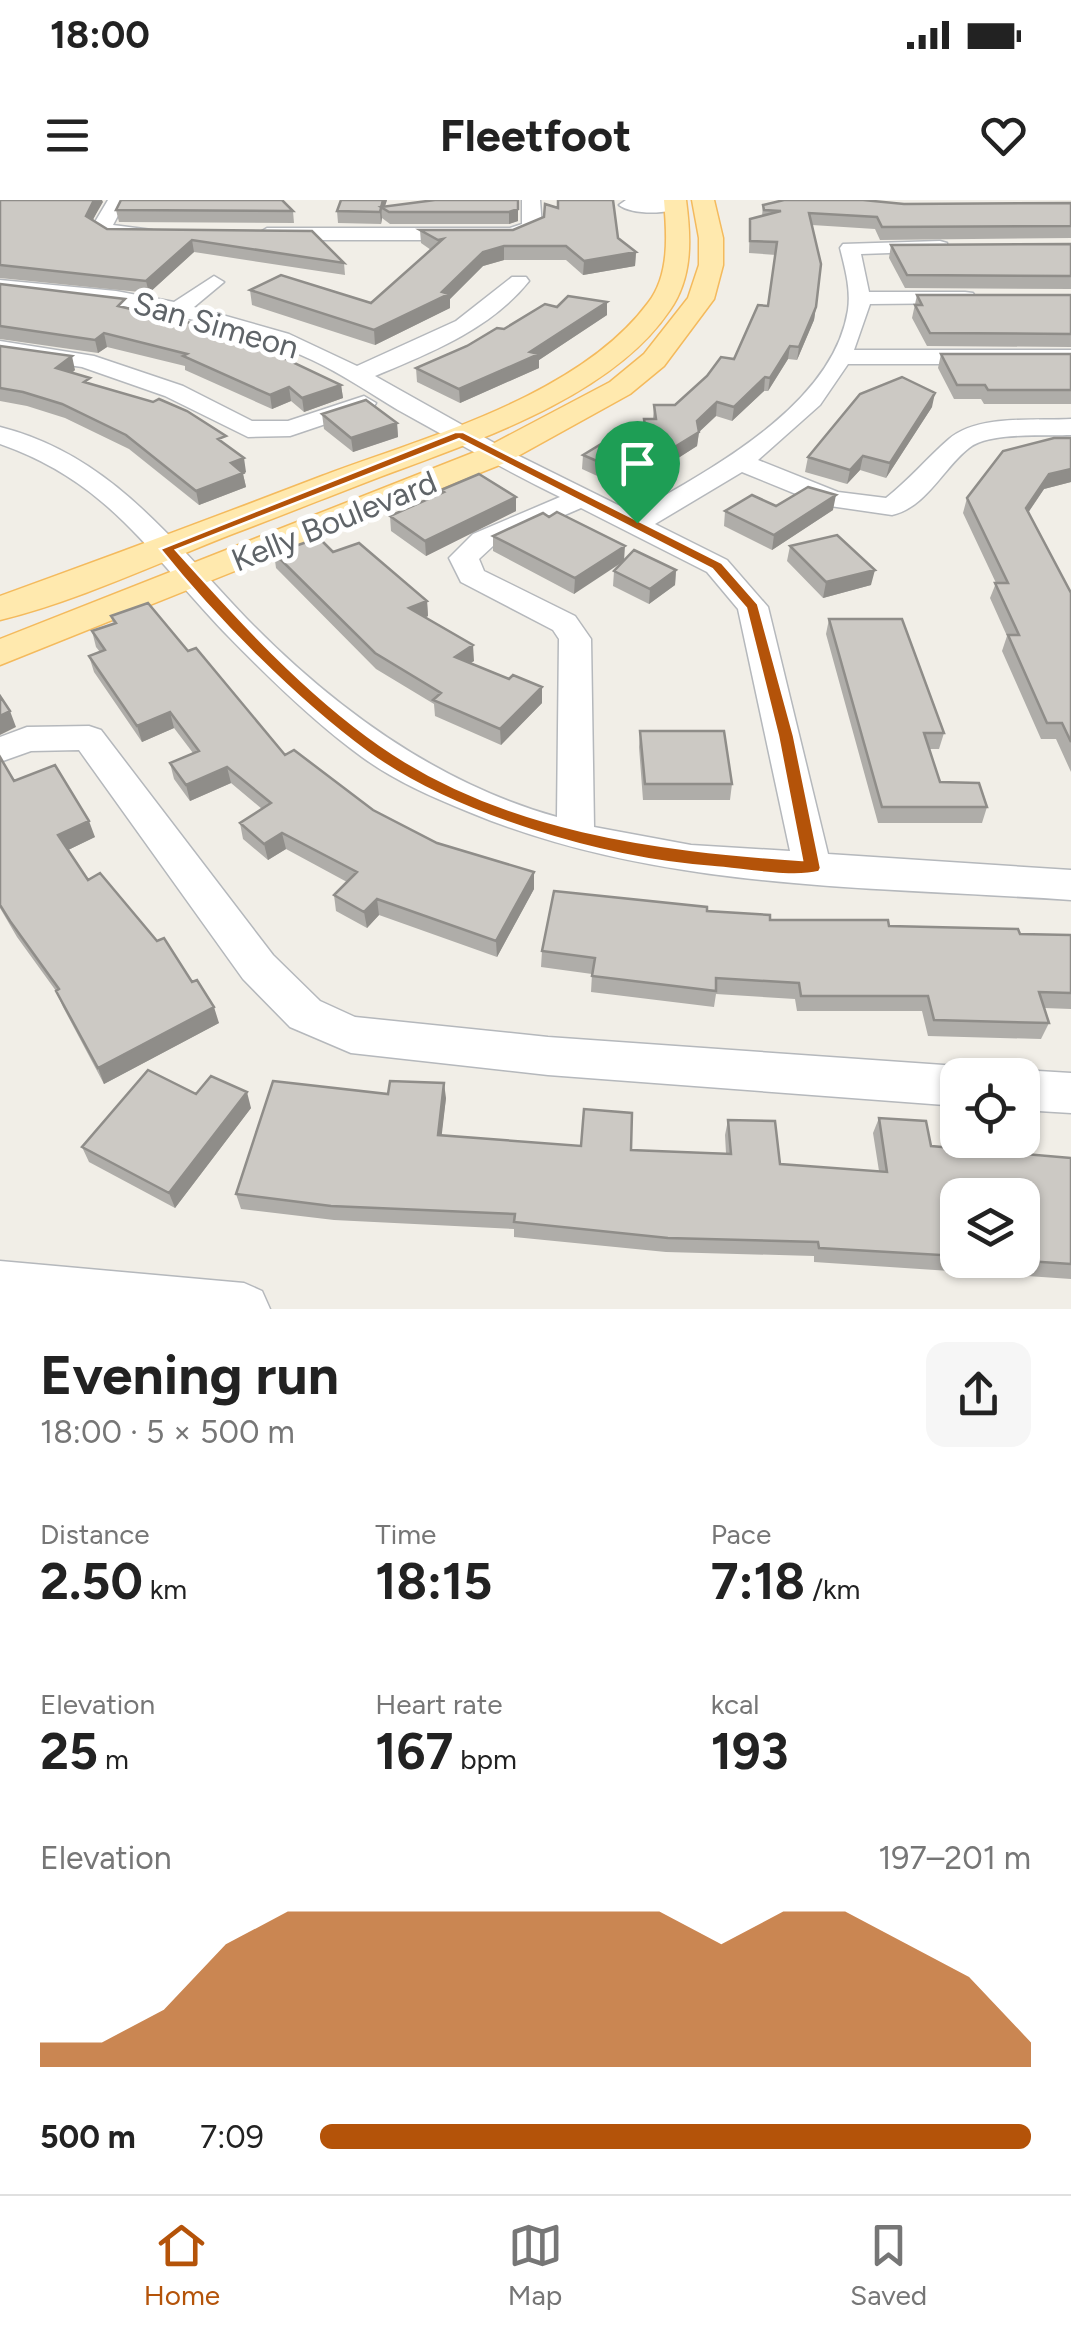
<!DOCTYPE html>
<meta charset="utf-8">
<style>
body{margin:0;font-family:Figtree,sans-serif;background:#f6f6f6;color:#222;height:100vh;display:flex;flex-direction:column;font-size:38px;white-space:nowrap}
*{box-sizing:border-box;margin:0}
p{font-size:32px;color:#767676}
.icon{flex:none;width:55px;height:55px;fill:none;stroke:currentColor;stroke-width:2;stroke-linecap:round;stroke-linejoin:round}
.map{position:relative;height:1109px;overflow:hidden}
.drawer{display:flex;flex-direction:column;background:#fff;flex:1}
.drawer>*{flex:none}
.fabs{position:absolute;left:940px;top:858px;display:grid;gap:20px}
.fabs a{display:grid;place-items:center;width:100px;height:100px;border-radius:20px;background:#fff;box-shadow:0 2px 8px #0004;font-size:50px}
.pin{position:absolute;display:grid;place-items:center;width:85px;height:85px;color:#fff;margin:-102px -42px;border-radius:50% 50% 50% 0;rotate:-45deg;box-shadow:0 0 10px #0007}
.pin .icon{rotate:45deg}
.round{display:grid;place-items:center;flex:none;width:105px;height:105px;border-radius:20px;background:#f6f6f6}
.headline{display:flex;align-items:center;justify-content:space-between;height:170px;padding:0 40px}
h1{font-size:55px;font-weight:700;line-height:75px}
.stats{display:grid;grid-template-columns:repeat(3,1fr);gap:15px;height:170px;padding:10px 40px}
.stats div{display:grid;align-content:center}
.stats b{font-size:50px;font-weight:700}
.stats small{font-size:28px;font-weight:400}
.stats p{font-size:28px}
.chart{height:280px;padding:20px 40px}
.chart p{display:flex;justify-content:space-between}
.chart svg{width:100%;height:180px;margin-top:10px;fill:#b45309;opacity:.7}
ul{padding:0 40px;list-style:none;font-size:32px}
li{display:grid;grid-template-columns:160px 120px 1fr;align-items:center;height:75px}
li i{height:25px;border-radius:12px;background:#b45309}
.status{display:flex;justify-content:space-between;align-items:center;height:70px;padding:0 50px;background:#fff;direction:ltr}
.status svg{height:28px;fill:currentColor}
header{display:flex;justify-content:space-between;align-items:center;height:130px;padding:0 40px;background:#fff;font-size:45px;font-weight:700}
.menu{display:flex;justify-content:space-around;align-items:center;height:140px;border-top:2px solid #e0e0e0;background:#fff;font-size:28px;color:#767676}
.menu a{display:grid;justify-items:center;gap:5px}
.menu .current{color:#b45309}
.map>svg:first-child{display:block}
</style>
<div class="status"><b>18:00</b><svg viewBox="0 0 49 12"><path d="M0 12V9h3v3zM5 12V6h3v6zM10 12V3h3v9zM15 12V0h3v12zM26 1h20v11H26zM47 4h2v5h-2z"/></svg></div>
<header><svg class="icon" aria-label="menu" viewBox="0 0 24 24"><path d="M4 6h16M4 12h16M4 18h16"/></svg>Fleetfoot<svg class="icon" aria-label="heart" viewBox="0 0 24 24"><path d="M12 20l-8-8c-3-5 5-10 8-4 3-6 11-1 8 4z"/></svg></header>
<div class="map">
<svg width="1071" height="1109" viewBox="0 0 1071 1109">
<rect width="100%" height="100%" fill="#f1eee7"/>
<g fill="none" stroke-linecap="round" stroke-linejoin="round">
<defs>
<path id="minor" d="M108,0h18l-13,25 39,5v8c-21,4 -43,3 -60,-11z
M522,0h18l2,27 -30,13h-245l-10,-6 10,-6h243l12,-4z
M626,0h51l7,5c-13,10 -52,10 -65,0z
M940,41l7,2v8l-86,3 8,38h96l8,1 3,5 -3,5 -103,1 -16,46h217v14h-223l-28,41 -62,55 80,32 48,6c23,-18 41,-40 63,-59 29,-25 86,-18 122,-20v16c-26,1 -82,-3 -102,13 -26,20 -42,59 -77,67l-69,-10 -81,-33 -87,52 72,36 41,47 60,247 243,16v30c-202,-14 -413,-9 -602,-88 -37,-15 -74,-31 -107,-55 -46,-33 -95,-81 -135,-122 -77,-80 -116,-152 -227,-191v-17c111,28 172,114 247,192 87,89 189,164 310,198l2,-178 -6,-9 -92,-48 -12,-24 24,-24 87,-37c-55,-27 -108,-57 -162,-87 -28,-17 -56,-36 -86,-50 -98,-46 -206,-58 -312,-68v-12l116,11 58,11 40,-26 10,6 -30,25 95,27 68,32 99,-45 56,-44h14l3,4c-38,48 -99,72 -154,95l130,73 129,64c75,-43 199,-107 214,-203 3,-21 -3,-42 -8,-62l3,-4zM581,308l126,64 31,37 52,242 -99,-6 -97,-18 -3,-188 -16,-23 -91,-45 -5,-12 14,-13z
M0,141l94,15 89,30 69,35h36l76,-25 12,7 -3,5 -83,28 -42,1 -83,-41 -83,-29 -82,-12z
M89,526l12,4 172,225 47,46 35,16 193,20 410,29 17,9h-17v31l-410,-31 -197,-22 -61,-26 -47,-48 -164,-229 -48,1 -31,11v-25l27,-10z
M1022,870l49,3v40l-49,-3v-35h-13z
M0,1061l244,22 18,8 8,18h-270z"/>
<path id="major" d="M664,0h22c5,38 7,77 -16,110 -59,88 -197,132 -293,168 -47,18 -94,37 -142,55 -75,29 -157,68 -235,87v-24c108,-39 215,-79 322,-120 104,-39 257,-80 326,-173 22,-28 19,-69 16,-103z
M692,0h22l9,38v27l-9,34 -50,67 -34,28 -123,68 -507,203v-26l485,-191 125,-66 34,-28 44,-56 11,-33v-27z"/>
</defs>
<!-- minor casing -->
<use href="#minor" stroke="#b5b8bc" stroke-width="3"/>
<!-- major casing -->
<use href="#major" stroke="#f4ba5d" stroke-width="3"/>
<!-- minor -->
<use href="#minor" fill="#fff" fill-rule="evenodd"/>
<!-- major -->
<use href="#major" fill="#ffe9ae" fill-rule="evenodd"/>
</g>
<!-- wall -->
<path fill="#afada9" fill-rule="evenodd" d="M0,0h102l-9,20 14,9 205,2 32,32 1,12 -151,-23 -45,41 -149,-15z
M341,0h46l-2,6 133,-6v21l-9,3h-119l-8,-6 -1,6 -43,-1 -1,-12z
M1071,3v35l-191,2 -5,-11 -63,-4 4,82 -2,13 -17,40 -9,-1 -20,32h-4l-32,30 -16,-5 -17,16 -2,14 -69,44 -46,-21 1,-14 62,-8 -2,-14 1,-14h9l1,-14h21l59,-46 34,-53 8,-51 -27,-2 1,-34 12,-3 1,-11z
M116,10l177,1 1,12 -175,-1z
M420,30l198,8 18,14 -1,14 -52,9 -17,-15h-62l-21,6 -33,33v9l-75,37 -123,-40 -2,-15 121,13 60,-53 -10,-7z
M1071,44v45l-166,-1 -16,-30 2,-13z
M0,84l127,24 214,77 2,13 -39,14 -13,-11 -19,8 -87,-39v-4l-78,-19 -9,6 -98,-14z
M917,95h154v52l-144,-1 -15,-28z
M607,102v13l-68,45v8l-79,35 -43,-21 -1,-14 88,-39 53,-22z
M0,146l75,24 -3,3 19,11 137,62 18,26 -3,2 3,13 -47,18 -70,-56 -64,-31 -38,-12 -27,-5z
M941,154h130v50h-87l-3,-5h-27l-16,-31z
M932,207l-46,71 -26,-8 -13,14 -42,-12 3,-15z
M322,214l75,9 1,14 -45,15 -29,-23z
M1071,238v44l-27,7 -16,24 43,80v179l-15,-33h-15l-39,-88 5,-15 -17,-38 6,-15 -33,-70 4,-15z
M441,290l75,7v14l-90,45 -35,-25 -1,-15 51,-22z
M776,306l57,4 -61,40 -48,-24 1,-15z
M493,336l132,10 -51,48 -81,-43z
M790,346l81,39 -48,13 -36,-37z
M333,352l94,49 1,15 -3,2 49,43 -4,2 72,40 -41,42 -66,-29 -1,-12 -58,-35 -100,-101 -2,-15z
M676,370l-1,15 -26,19 -36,-18 1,-15z
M111,416l77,35 97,104 88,55 64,33 97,29v17l-37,68 -118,-42 -12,13 -31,-17 -2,-16 13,-13 -61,-33 -18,11 -25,-21 -3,-16 22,-14 -31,-26 -41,18 -16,-22 -4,-16 23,-10 -19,-25 -32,14 -48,-70 -5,-16 11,-4 -4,-5 -4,-16 21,-7z
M829,419l115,114 -5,16h-10l11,33 47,25 -5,16h-104l-52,-189z
M640,531l92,53 -2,16h-87l-4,-53z
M0,557l14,24 81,56 -27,13 20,30 131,143 -115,61 -41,-77 -7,-16 -39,-54 -17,-29z
M707,711l63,9 250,14 51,1v74l-27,-1 5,15 -8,16 -113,-3 -6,-25h-125l-2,-12 -79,-5 -2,13 -123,-15 1,-18 -51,-7 1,-16z
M196,894l55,14 -76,100 -86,-46 -7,-15z
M388,894l58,4 -5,38 190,14 95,3 -1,-18 3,-15 52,44 99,7 -6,-38 6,-15 52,28 140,12v121l-257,-17v-6l-148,-4 -152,-15v-8l-180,-9 -93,-11 -5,-15zM958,995l64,65h-64z"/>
<!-- shaded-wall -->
<path fill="#8f8d89" d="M94,0h8l1,2 -15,26 -2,-12z
M383,0h4l-3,9 -3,-2 1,11 -1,6 -1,-12z
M518,9v12l-9,3v-12z
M192,40l2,12 -45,41 -3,-12z
M504,46v14l-21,6 -33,33v9l-75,37 -1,-15 68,-38 41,-40z
M636,52l-1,14 -52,9 1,-14z
M607,102v13l-68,45v8l-79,35 -1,-14 71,-37z
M816,107l-2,13 -17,40 2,-13z
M104,133l3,14 -9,6 -3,-13z
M790,146l-2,13 -20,32 2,-13z
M72,156l3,14 -16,12 -3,-14z
M765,177l-1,14 -32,30 2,-14z
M341,185l2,13 -39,14 -2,-14z
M289,187l2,14 -19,8 -2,-14z
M935,193l-3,14 -46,71 4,-15z
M717,202l-1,14 -17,16 -2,14 -69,44 1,-15 68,-54z
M397,223l1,14 -45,15 -2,-14z
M863,256l-3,14 -13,14 3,-14z
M244,258l2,14 -3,2 3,13 -47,18 -3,-14 35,-28z
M1071,269v13l-27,7 -23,34 5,-15 23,-34z
M836,295l-3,15 -61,40 2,-15z
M516,297v14l-90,45 -1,-15z
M625,346l-1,15 -50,33 1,-16z
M676,370l-1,15 -26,19 1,-15z
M875,370l-4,15 -48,13 3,-16z
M427,401l1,15 -17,8 -2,-16z
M473,445l1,16 -18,11 -1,-15z
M542,487v16l-41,42 -1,-16z
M10,511l6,16 -16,8v-19z
M170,512l4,16 -32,14 -5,-16z
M227,567l4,16 -41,18 -4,-16z
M89,621l6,16 -31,15 -6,-17z
M282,633l4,16 -18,11 -4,-16z
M534,672v17l-37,68 -1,-16z
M377,699l2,16 -12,13 -3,-16z
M214,807l5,16 -115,61 -6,-16z
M444,883l2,15 -6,52 -2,-15z
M247,892l4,16 -76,100 -6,-15z"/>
<!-- building -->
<path fill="#ccc9c4" stroke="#8f8d89" stroke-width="2.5" d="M0,0h94l-8,16 21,13 205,2 32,32 -152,-23 -46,41 -146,-16z
M121,0h161l11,11 -177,-1z
M341,0h42l-3,12 -43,-1z
M435,0h83v9l-9,3h-120l-8,-5z
M558,0h55l5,38 18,14 -52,9 -18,-15h-62l-21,6 -41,40 7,2 -75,36 -124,-40 31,-15 90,28 72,-64 -5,1 -18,-10h93l31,-13 1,-13 13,4z
M784,0h79l41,4 167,-1v23l-189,1 -5,-10 -68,-4 12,51 -5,43 -17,40 -9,-1 -20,32 -5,-1 -31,30 -17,-5 -20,19 2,11 -70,43 -46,-20 33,-20 32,13 -4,-29h12l-2,-14h21l32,-29 14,-19 13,2 24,-54 10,1 9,-64 -27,-1v-22l31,-8 -17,-1 -1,-5z
M1071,44v32l-164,-1 -16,-30z
M0,84l125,15 -7,7 111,26 112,53 -39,13 -13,-11 -19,8 -87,-39 4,-2 -83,-21 -9,7 -95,-14z
M917,95h154v39l-141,-1 -15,-28h7z
M568,96l39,6 -77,50 9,2 -80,35 -43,-21 51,-22 30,-18 7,1 41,-25 12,3z
M0,146l72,10 -16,12 34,10 -6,4 69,20 6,-3 28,12 39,25 -8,3 26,19 -13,5 12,10 -47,18 -70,-56 -64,-31 -39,-12 -23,-4z
M941,154h130v36h-83l-3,-5h-28z
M902,177l33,16 -45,70 -27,-7 -13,14 -42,-13 52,-63z
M366,200l31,23 -46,15 -29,-24z
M1054,238h17v31l-22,5 -23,34 45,85v149l-9,-19h-15l-39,-88h11l-24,-52h13l-41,-85 36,-47z
M479,274l37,23 -91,44 -35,-25 54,-24 -3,-2z
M808,287l28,8 -62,40 -49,-24 27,-16 24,11z
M557,312l68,34 -50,32 -82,-42 50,-23 6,4z
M837,335l38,35 -49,12 -36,-36z
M319,338l14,14 26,-9 68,58 -18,7 64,37 -18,12 54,22 4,-4 29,12 -42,42 -67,-29 8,-7 -66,-40 -101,-100z
M634,350l42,20 -26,19 -36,-18z
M148,403l40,48 8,-3 89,107 9,-5 79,60 64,33 97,29 -38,69 -119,-42 -13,13 -30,-17 23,-23 -75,-39 -18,11 -24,-21 31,-20 -44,-36 -41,18 -16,-22 29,-12 -29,-39 -33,14 -48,-70 16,-6 -13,-19 24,-8 -5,-7z
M829,419h73l42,114h-20l16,49 39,1 8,24h-105z
M0,496l10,15 -10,5z
M640,531h84l8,53h-87z
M0,557l14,24 41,-16 34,56 -31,14 30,45 12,-7 57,68 7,-3 28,44 5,-2 17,27 -116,61 -42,-77 3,-2 -49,-68 -10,-16z
M554,691l153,16v4l63,4v5h118l1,6 129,3 2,5 51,1v58l-32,-1 10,31 -115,-3 -6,-24h-127l-2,-13 -83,-5v13l-124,-15 3,-18 -53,-7z
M148,870l48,24 15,-18 36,16 -78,101 -87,-46z
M273,881l115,13 2,-13 54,2 -6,52 143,11 3,-37 48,4 -1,37 100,4 -3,-34 47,1 5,43 107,8 -8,-54 47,3 5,25 140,12v106l-59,-4h10v-65h-64v61l-139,-8 -1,-6 -150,-4 -154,-16 1,-8 -184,-8 -95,-12z"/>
<!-- route -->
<path fill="#b45309" stroke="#fff" stroke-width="2.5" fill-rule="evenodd" d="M455,232h8l259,131 36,41 36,132 27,132 -2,4c-28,7 -77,-3 -107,-5 -108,-8 -257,-51 -345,-115 -72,-53 -151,-133 -207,-203zM459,239l253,130 34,39 32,128 24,124c-146,-10 -299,-29 -422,-115 -76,-53 -143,-127 -204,-195z"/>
<g text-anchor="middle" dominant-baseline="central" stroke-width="10" stroke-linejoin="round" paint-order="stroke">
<!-- far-street labels -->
<g font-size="32" fill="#5f6468" stroke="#fff">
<text transform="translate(216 125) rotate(16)">San Simeon</text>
<text transform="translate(334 321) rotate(-22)">Kelly Boulevard</text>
</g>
</g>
</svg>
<div class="fabs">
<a><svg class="icon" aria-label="locate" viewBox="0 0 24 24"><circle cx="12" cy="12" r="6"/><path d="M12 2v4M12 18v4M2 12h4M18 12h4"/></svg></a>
<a><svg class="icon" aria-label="layers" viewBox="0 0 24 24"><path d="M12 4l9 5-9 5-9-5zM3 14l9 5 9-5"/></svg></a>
</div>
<div class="pin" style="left:637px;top:323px;background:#1e9e55"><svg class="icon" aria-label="arrive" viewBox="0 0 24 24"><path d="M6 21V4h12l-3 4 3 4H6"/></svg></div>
</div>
<section class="drawer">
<div class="headline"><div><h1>Evening run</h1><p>18:00 · 5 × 500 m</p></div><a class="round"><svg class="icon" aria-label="share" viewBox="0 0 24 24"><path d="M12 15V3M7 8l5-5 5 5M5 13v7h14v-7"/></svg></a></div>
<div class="stats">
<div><p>Distance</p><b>2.50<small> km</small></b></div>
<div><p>Time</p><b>18:15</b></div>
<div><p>Pace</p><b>7:18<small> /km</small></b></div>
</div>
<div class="stats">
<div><p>Elevation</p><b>25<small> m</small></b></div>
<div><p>Heart rate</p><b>167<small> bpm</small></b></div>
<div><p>kcal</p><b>193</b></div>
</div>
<div class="chart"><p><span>Elevation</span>197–201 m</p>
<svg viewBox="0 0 160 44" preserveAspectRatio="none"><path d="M0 44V38L10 38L20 30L30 14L40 6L50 6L60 6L70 6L80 6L90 6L100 6L110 14L120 6L130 6L140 14L150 22L160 38V44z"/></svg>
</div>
<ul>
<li><b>500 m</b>7:09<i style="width:100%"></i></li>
</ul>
</section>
<nav class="menu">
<a class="current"><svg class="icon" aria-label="home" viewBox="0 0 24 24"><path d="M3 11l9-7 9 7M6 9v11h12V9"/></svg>Home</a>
<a><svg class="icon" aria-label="map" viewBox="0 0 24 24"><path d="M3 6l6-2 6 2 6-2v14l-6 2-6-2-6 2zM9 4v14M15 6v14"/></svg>Map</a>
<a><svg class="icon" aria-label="saved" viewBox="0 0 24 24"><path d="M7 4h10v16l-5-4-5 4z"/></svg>Saved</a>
</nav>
